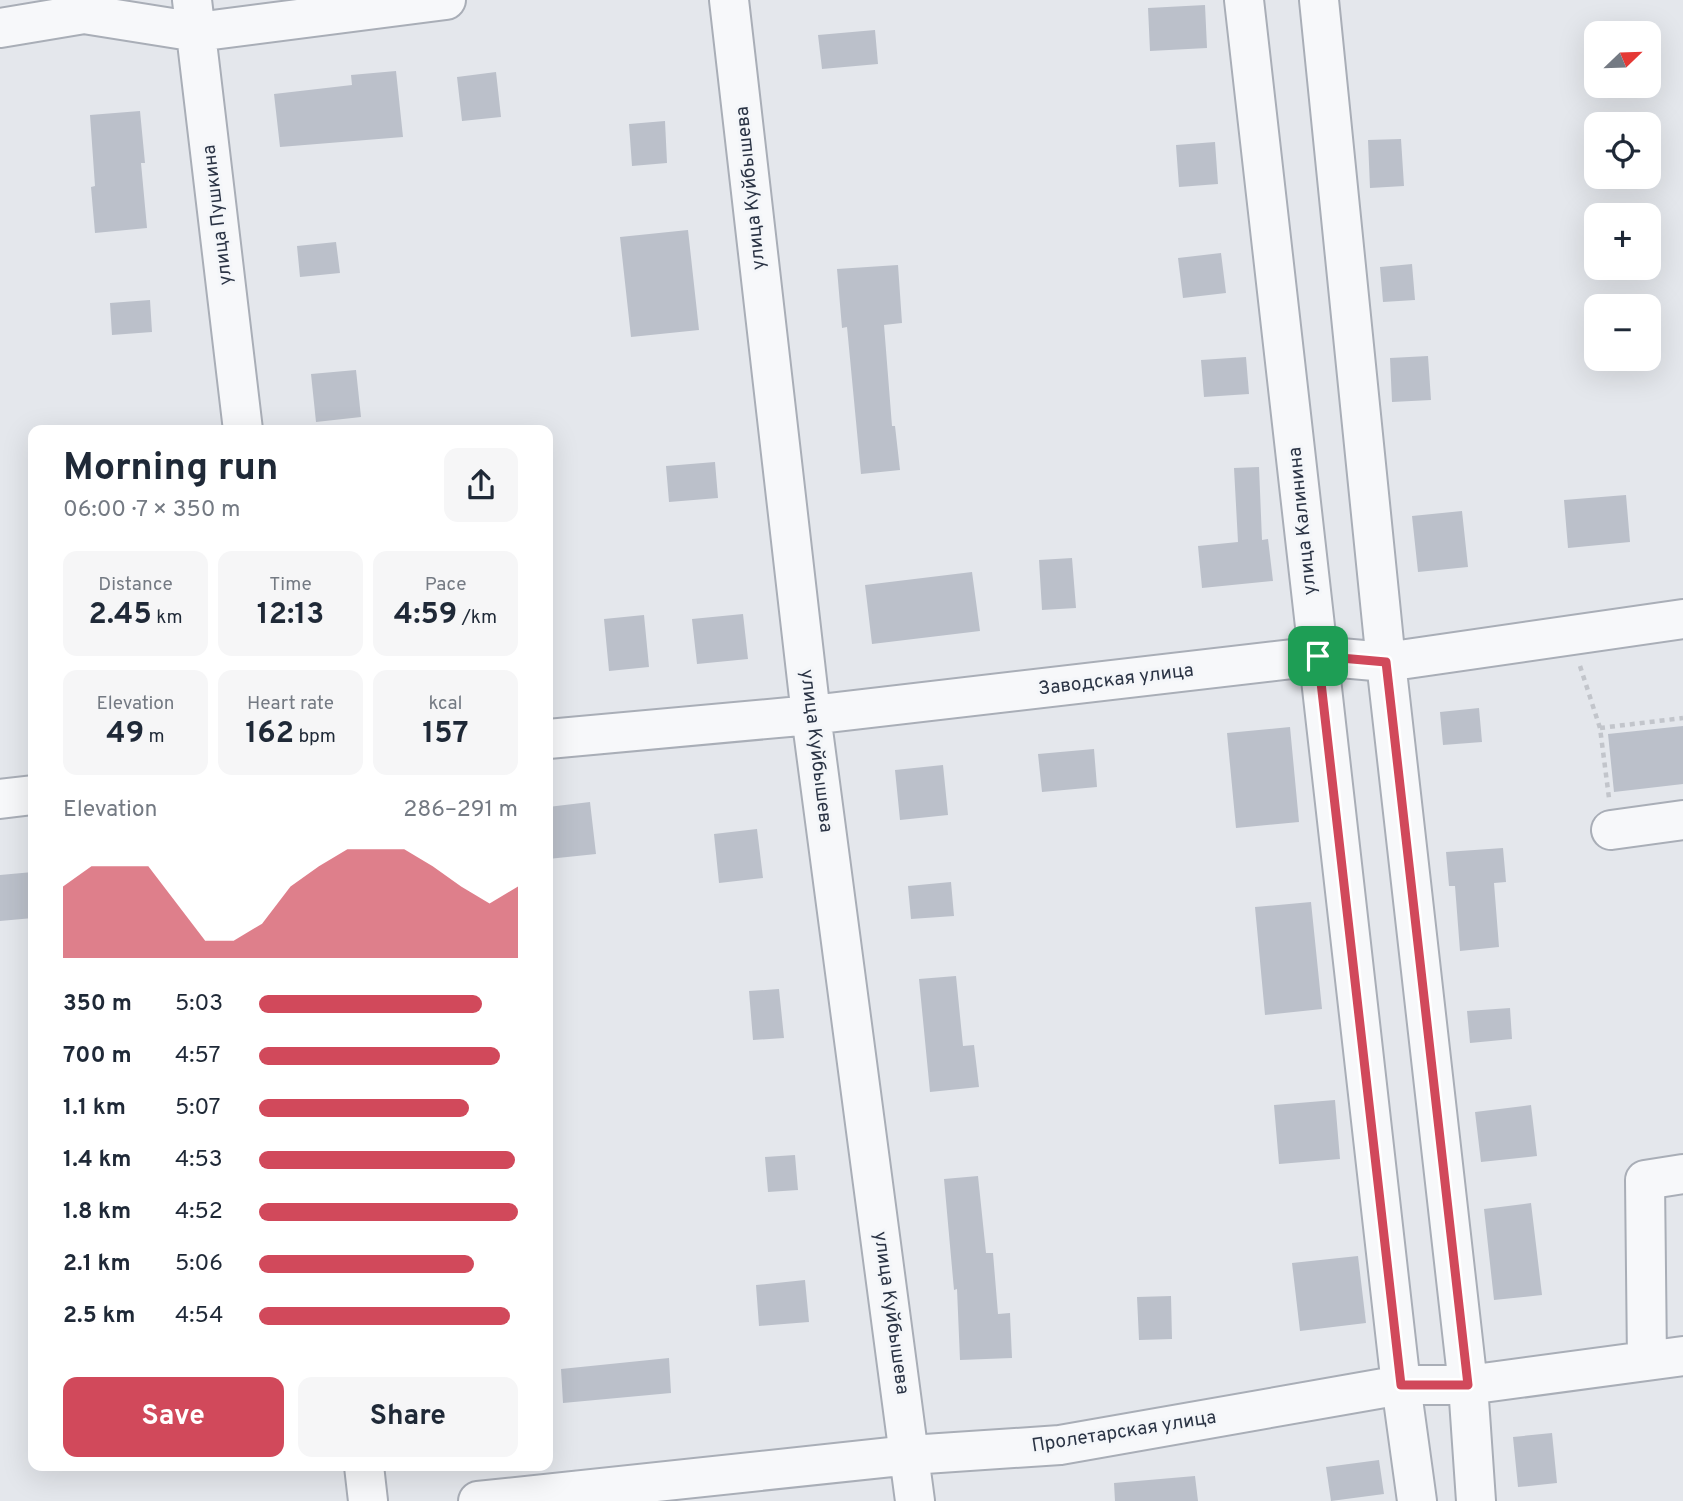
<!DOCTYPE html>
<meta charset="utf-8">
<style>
body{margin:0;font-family:Overpass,sans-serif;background:#f6f6f7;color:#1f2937;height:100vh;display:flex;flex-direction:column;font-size:26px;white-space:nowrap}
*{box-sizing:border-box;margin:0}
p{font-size:23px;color:#747a83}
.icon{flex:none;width:38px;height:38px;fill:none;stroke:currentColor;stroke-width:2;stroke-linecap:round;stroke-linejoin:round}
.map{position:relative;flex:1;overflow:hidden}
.details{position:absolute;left:28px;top:425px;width:525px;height:1046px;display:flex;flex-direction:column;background:#fff;border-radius:14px;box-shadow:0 7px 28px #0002}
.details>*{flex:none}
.needle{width:46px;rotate:67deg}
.fabs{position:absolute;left:1584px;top:21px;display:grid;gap:14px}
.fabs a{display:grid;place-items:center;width:77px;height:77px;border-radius:14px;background:#fff;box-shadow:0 7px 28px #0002;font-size:35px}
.pin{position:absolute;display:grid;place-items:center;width:60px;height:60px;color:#fff;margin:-30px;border-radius:14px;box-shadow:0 4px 10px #0006}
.round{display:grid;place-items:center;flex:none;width:74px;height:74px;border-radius:14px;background:#f6f6f7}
.head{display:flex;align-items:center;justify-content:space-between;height:119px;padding:0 35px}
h1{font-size:38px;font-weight:700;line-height:52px}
.metrics{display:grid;grid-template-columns:repeat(3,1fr);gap:10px;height:119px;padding:7px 35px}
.metrics div{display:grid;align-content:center;border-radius:14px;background:#f6f6f7;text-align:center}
.metrics b{font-size:30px;font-weight:700}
.metrics small{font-size:19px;font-weight:400}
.metrics p{font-size:19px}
.chart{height:196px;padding:14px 35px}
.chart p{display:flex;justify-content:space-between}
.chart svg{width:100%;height:126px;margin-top:7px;fill:#d1495b;opacity:.7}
.button{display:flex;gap:14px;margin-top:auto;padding:14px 35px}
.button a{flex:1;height:80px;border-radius:14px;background:#d1495b;color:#fff;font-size:28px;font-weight:700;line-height:80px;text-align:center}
.button a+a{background:#f6f6f7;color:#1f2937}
ul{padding:0 35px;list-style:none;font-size:23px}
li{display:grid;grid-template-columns:112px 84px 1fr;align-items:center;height:52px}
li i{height:18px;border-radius:9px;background:#d1495b}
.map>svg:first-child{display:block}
</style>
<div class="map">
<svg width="1683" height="1501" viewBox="0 0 1683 1501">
<rect width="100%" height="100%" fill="#e4e7ec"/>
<!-- building -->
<path fill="#bbc0ca" d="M1205,5l2,43 -57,3 -2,-43z
M875,30l3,34 -56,5 -4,-34z
M396,71l7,66 -123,10 -6,-53 78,-9 -1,-10z
M496,72l5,45 -39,4 -5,-44z
M140,111l5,52h-4l6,65 -52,5 -4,-46 4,-1 -5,-71z
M665,121l2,42 -35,3 -3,-42z
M1401,139l3,47 -34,2 -2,-48z
M1215,142l3,42 -39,3 -3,-42z
M688,230l11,100 -68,7 -11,-100z
M336,242l4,31 -40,4 -3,-31z
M1221,253l5,40 -43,5 -5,-40z
M1412,264l3,36 -32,2 -3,-35z
M898,265l4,58 -18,2 8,101h3l5,44 -39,4 -14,-147 -5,1 -5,-59z
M150,300l2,32 -40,3 -2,-32z
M1428,356l3,44 -39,2 -2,-44z
M1246,357l3,37 -45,3 -3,-37z
M356,370l5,47 -45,5 -5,-48z
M715,462l3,36 -49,4 -3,-36z
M1259,467l3,73 6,-1 5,42 -71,7 -4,-42 40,-4 -4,-74z
M1626,495l4,47 -62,6 -4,-48z
M1462,511l6,56 -50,5 -6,-56z
M1072,558l4,50 -34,2 -3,-50z
M972,572l8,59 -108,13 -7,-59z
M743,614l5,45 -51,5 -5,-45z
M644,615l5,52 -40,4 -5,-52z
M1479,708l3,34 -39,3 -3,-33z
M1683,726v58l-69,8 -6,-58z
M1290,727l9,95 -63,6 -9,-95z
M1094,749l3,38 -55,5 -4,-38z
M943,765l5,50 -48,5 -5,-50z
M590,802l6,52 -48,5v-52z
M757,829l6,49 -44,5 -5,-49z
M1503,848l3,34 -12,1 5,64 -39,4 -5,-65h-6l-3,-34z
M33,872v46l-33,3v-46z
M951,882l3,34 -43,3 -3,-33z
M1311,902l11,107 -57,6 -10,-108z
M956,976l7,70 11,-1 5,42 -49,5 -11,-113z
M779,989l5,49 -31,2 -4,-49z
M1510,1008l2,31 -42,4 -3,-32z
M1335,1100l5,59 -61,5 -5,-59z
M1531,1105l6,51 -56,6 -6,-50z
M795,1155l3,35 -30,2 -3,-35z
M978,1176l8,77h7l5,61 12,-1 2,45 -52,2 -3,-71 -3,1 -10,-111z
M1531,1203l11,92 -48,5 -10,-91z
M1358,1256l8,67 -66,8 -8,-68z
M805,1280l4,42 -50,4 -3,-41z
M1171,1296l1,43 -33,1 -2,-43z
M669,1358l2,35 -108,10 -2,-34z
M1552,1433l5,50 -39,4 -5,-50z
M1379,1460l5,34 -53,7 -5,-34z
M1195,1476l3,25h-83l-1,-18z"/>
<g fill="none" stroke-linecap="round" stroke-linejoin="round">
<defs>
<path id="minor" d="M192,0l51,430
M729,0l82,715 104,786
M1244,0l157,1385 16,116
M1319,0l67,662 82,723 8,116
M0,28l84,-14 113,18 249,-32
M548,739l263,-24 507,-59 68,6 297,-43
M0,799l33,-4
M1611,830l72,-10
M1647,1361l-2,-181 38,-6
M364,1466l4,35
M478,1501l432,-46 150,-10 341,-60h67l215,-29"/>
</defs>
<!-- minor casing -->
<use href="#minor" stroke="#a9aeb7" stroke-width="42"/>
<!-- path -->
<path stroke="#c2c5cb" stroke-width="4.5" stroke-dasharray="5 5" stroke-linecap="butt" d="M1580,666l20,62 9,70
M1600,728l83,-10"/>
<!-- minor -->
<use href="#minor" stroke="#f7f8fa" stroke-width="38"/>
</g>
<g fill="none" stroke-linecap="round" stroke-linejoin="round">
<defs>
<path id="route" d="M1318,656l68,6 82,723h-67z"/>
</defs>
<!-- route casing -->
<use href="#route" stroke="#fff" stroke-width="14"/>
<!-- route -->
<use href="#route" stroke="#d1495b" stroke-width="9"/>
</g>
<g text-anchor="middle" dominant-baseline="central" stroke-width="6" stroke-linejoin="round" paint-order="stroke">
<!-- street labels -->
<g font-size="19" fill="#2b3445" stroke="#f4f6f9">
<text transform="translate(751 188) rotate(-96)">улица Куйбышева</text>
<text transform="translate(218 215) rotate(-97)">улица Пушкина</text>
<text transform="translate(1303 521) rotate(-96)">улица Калинина</text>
<text transform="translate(1116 680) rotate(-7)">Заводская улица</text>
<text transform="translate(816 751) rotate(83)">улица Куйбышева</text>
<text transform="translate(891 1313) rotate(82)">улица Куйбышева</text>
<text transform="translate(1124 1432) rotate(-9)">Пролетарская улица</text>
</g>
</g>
</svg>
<div class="fabs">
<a><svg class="needle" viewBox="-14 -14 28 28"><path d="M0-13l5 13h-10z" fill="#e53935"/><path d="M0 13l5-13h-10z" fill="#747a83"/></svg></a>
<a><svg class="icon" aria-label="locate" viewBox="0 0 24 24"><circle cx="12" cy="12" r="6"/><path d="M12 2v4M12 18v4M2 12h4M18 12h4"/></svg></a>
<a>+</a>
<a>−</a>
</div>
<div class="pin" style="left:1318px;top:656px;background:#1e9e55"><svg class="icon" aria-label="arrive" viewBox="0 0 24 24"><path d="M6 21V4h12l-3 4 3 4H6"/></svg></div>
<section class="details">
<div class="head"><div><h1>Morning run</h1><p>06:00 · 7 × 350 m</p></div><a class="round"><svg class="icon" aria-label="share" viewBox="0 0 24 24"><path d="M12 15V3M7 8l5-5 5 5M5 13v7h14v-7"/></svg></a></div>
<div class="metrics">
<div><p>Distance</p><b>2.45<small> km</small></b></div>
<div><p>Time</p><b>12:13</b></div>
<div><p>Pace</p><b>4:59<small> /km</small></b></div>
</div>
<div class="metrics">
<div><p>Elevation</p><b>49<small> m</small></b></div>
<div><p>Heart rate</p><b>162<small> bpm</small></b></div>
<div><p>kcal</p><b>157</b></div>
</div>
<div class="chart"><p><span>Elevation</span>286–291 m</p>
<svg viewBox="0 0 160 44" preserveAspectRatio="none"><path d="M0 44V19L10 12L20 12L30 12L40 25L50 38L60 38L70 32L80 19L90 12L100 6L110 6L120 6L130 12L140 19L150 25L160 19V44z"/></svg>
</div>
<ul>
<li><b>350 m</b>5:03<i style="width:86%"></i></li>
<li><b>700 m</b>4:57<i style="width:93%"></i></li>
<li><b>1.1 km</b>5:07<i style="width:81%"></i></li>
<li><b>1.4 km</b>4:53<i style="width:99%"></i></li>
<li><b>1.8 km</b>4:52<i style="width:100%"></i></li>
<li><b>2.1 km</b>5:06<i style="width:83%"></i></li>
<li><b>2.5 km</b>4:54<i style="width:97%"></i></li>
</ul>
<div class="button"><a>Save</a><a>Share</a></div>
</section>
</div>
